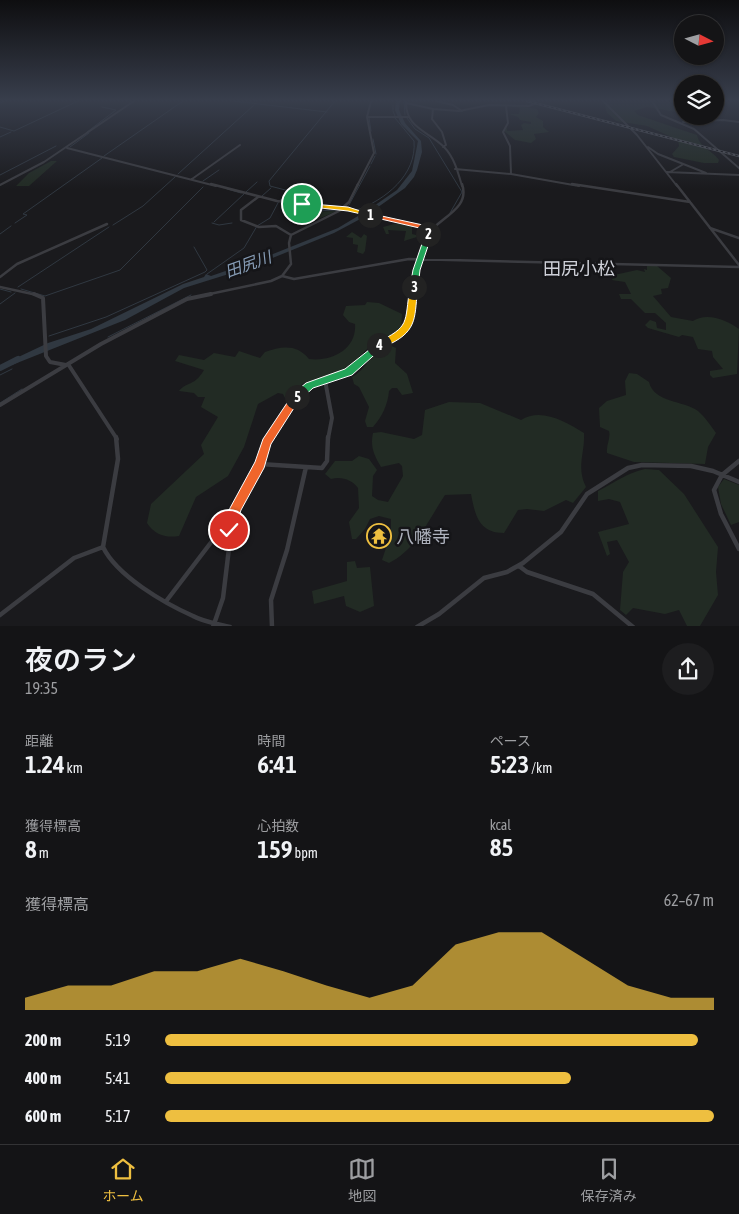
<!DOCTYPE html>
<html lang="ja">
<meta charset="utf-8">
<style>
body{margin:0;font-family:"Asap Condensed","Noto Sans JP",sans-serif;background:#1d1d1f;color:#f1f3f6;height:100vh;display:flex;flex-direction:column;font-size:19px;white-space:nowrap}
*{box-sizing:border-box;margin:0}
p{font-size:16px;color:#9d9ea1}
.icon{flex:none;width:28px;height:28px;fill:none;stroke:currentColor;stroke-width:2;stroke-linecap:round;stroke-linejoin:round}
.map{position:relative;height:626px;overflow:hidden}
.side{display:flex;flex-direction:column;background:#141416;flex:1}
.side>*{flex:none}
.needle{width:32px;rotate:96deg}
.controls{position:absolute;left:674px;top:15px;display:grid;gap:10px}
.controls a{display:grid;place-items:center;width:50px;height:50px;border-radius:50%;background:#141416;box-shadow:0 1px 4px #0004,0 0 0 1px #333335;font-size:25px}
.pin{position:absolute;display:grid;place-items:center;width:42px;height:42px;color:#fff;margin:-21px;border:2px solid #fff;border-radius:50%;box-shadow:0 1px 5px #0007}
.km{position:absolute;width:25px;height:25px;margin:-12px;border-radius:50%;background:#222;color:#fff;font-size:14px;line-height:25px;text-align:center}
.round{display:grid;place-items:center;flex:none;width:52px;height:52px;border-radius:26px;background:#1d1d1f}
.headline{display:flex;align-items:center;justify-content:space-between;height:85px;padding:0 25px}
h1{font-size:28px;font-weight:600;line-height:38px}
.figures{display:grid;grid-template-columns:repeat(3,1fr);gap:8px;height:85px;padding:5px 25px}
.figures div{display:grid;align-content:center}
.figures b{font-size:25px;font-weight:600}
.figures small{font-size:14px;font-weight:400}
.figures p{font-size:14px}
.chart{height:140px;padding:10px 25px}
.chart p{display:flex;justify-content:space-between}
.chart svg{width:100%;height:90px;margin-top:5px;fill:#eebf40;opacity:.7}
ul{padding:0 25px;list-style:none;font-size:16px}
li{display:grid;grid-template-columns:80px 60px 1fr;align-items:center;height:38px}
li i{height:12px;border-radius:6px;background:#eebf40}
.menu{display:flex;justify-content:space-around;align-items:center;height:70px;border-top:1px solid #333335;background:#141416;font-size:14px;color:#9d9ea1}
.menu a{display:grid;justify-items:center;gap:2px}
.menu .current{color:#eebf40}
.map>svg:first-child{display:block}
</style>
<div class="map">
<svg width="739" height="627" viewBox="0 0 739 627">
<rect width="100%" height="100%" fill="#1a1a1d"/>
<!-- green -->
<path fill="#222b24" d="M661,101l10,3 -6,-3 11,1 2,2 -4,1 8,1v7l-35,-6 -13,4 4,4 59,20c3,13 15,15 22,25l-1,3h-14l-30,-6 -2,-3 7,-8 -1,-6 -31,-14 -31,-5 -9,-8 -3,-11z
M527,104l2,2h-10l18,3 2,4 -3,4 7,4v6l6,5 -15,2 2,5 -5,4 -16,-3 -11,-9 3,-4v4l16,-1 -2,-5 3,-2 7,1v-2l-11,-2 -2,-3 -9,-3h10l1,-6 -8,-2z
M51,161h6l-28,25h-13l13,-13z
M337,211l-33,14h-1l2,-13z
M398,223l14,3v8l8,2 -16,5 2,-10 -18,-1 1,4h-3l-3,-7z
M352,232l9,6 3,-4 3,2 -2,15 -2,3 -6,-2 1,-7 -5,-1v-6l-7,-1z
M647,266h10l14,12 -3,10 -7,1 1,5 -9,2 18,21 22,4c14,-9 34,-1 46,8l-2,45 -24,4 -3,-3v-4l13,-2 -10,-12 -1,-6 -14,-2 -5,-12 -11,-2 -3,2 -31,-9 -3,-3 5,-5 6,2 1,6 9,2v-7l-11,-10h-10l-14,-14h-10l-2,-5h12l-6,-12 -13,-2 2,-5 23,-5 8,2 -1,-3 3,1z
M367,302l12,1 23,11 -1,17 -32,16 -23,23 -44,14 -9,14 -7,2 -3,-6 -5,-1 -20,11 -14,43 -16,29 -32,21 -17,39c-14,2 -24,-1 -32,-13l4,-19 53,-50 -3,-9 17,-28 -17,-10 4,-10h-7l-4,-4 -15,-2c8,-10 15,-4 25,-21l-29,-9 4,-6 25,5 10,-7 21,4 4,-6 21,7 5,-6c17,-6 32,-8 44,7 23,3 48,-10 46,-35l-6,-2 -6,-7 3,-9 19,-1z
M387,344l9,4 -1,15 12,11 6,19 -11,2 -5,-7h-5l-3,3c-1,13 -7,26 -16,36h-6l-2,-6 4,-14 -10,-20 -5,-3 -2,-7c16,-8 18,-26 35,-33z
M629,373l8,1 12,8c5,21 34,18 49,29 7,6 13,15 18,22l-8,14 -3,17 -71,-2 -27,-9c-1,-8 4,-15 2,-22l-9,-4 -1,-19 8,-7 19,-6 -1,-14z
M449,402l31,1 41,17c20,-13 45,2 63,13 1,21 -8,34 2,54l-13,16 -7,-3 -22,11 -17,-2 -9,1 -14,23c-26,0 -29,-19 -33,-39l-26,1c-16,24 -29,55 -56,68l-7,-3 9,-27v-14l-12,-3 -9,3 -5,10 -9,10h-4l-3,-17 10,-14 -1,-20c-6,-8 -16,-12 -27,-9l-6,-5 10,-13h17l7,-5 10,3 8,11 -4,6 -1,20 6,4 10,2 15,-26 -1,-10 -3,-3 -18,4c-7,-12 -11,-20 -8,-34l8,-1 33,7 8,-4 3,-25z
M645,469l14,1 25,24 34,53 -2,25 2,23 -18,31h-13l-8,-16 -14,4 -32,-6 -7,7 -6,-5 3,-38 6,-10 -12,-22 -10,2 3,12 -3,2 -9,-24 31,-8 -9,-22 -11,-3 -11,2v-10c16,-8 29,-18 47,-22z
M724,479l15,6v37l-8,3 -10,-21 -3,-17z
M355,561l2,7 13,-1 4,39 -14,6 -14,-6 -2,-10 -30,8 -2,-13 35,-10v-19z"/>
<!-- water -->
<path fill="#303841" d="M396,101h4l-1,9 6,13 16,18 1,11 -5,18 -3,7 -9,11 -41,29 -30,16 -86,35 -64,20 -59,32 -113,45v-5l36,-17 43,-14 92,-45 21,-7 2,-3 5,2 52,-18 75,-30 30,-18 29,-20 15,-19 6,-30 -17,-17 -6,-14z"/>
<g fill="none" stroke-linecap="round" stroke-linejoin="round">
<!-- stream -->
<path stroke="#303841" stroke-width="1" d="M233,101l94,11
M404,101l1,14
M0,103l4,-2
M393,105v5
M393,111l2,5
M369,118l2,13
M407,118l8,11 14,9 33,54 -12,21
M0,127l14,4 64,-30
M87,132l29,-22 -14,-3
M0,137l11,-5
M373,139l3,15
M70,147l19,-14
M104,156l79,-55
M371,164l4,-8
M178,174l76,-69
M0,175l56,-29
M203,181l16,-11
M227,189l14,4
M246,192l11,-10
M293,192l-23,-6 -1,-5 66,-80
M262,196l9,-8
M349,205l21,-39
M357,210c28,-10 60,-35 57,-69l-19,-23
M287,212l51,-2
M214,222l30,-28
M15,223l12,-8 -4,-1 79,-56
M212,223l7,2 13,-2
M113,225l30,-19 32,-29
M0,234l11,-8
M424,241l6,-12
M207,274l37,-26 13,-22 13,-8 9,-17 13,-8
M18,287l91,-60
M0,289l11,3
M21,289l24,7 75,-26 83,-83
M0,304l15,-11
M49,336l57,-19 99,-45 2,-2 -13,-23
M108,337l83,-42
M0,375l12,-6
M0,403l22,-14"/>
<!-- river -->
<path stroke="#303841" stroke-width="6" d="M0,368l18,-9"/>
<!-- minor-far3 -->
<path stroke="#3b3c41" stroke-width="2" d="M406,101c-1,27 22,30 38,46 10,10 14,25 18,39
M436,101l17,4 9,6
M603,101l34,34 40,51
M652,101l9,14 33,14 45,39
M406,103l27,6 26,2 30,-6 40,1 5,-2 -1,-3
M506,106l2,17 -5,9 7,14 1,28
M433,109l-1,10 10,13 4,13 -3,2
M367,117h41
M683,122l40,-2 16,2
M648,147l10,7 48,19
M67,148l149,38
M455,169l56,5 68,12
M667,172l72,3
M670,172l12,-7
M192,179l48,-34
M0,185l44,-23 90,-61
M357,186l17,-33 -7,-36 4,-16"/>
<!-- minor-far2 -->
<path stroke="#3b3c41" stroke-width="2.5" d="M211,184l66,17 71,8 84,20
M572,184l118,18
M676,184l63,81
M258,197l-17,13v10l18,7 17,-1 15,9
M710,228l29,10
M282,276l12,3 115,-20 330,8
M0,277l17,-13 90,-40
M0,287l37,8
M205,295l66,-14 11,-5 9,-12 -2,-21 2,-8 48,-24 10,-9 9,-18
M413,295c3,-19 5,-43 15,-60 9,-17 43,-25 34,-51"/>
<!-- minor-far1 -->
<path stroke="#3b3c41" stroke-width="4" d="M34,294l9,4 3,58 4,6 16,3
M68,364l49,75
M325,380l7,38 -4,21
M0,405l101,-61 86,-45 24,-5
M269,439l34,-49c12,-10 28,-11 42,-17 9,-4 16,-14 23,-20 35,-28 38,-8 45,-59"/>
<!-- minor -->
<path stroke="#3b3c41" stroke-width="4.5" d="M116,437l2,22 -15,88c14,29 61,56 90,69 11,6 25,8 37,11
M739,461l-17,14 -8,15 7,24 18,35
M260,464l62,4 5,-7 1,-24
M519,566l8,6 66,22 40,33
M167,600l65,-85
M0,615l74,-57 29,-11
M213,627l10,-29 10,-83 27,-51 10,-27
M272,627l-1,-27 16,-50 19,-83
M417,627l22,-13 45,-36 23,-6 16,-9 38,-31 26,-38 41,-26 14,-3 49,1 22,5 26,11"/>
<defs>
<path id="rail" d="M527,101l212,55"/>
</defs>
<!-- rail casing -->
<use href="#rail" stroke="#505258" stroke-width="2.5"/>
<!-- rail -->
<use href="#rail" stroke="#151518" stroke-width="1" stroke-dasharray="2.5" stroke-linecap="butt"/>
</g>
<!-- sky -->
<linearGradient id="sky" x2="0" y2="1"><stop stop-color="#0e0e10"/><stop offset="0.53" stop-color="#383e4c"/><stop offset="1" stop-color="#383e4c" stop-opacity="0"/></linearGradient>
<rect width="739" height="189" fill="url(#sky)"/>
<!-- split-1 -->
<path fill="#f5b400" stroke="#fff" d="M300,203l48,4 25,8 -3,1 -22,-5 -46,-5z"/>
<!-- split-2 -->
<path fill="#f0652b" stroke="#fff" d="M368,213l64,14 3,2 -7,7 -3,-2 3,-4 -60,-14z"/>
<!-- split-3 -->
<path fill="#22a559" stroke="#fff" d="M426,232l6,2 -12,36 -2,17 -4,3 -4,-3 3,-17z"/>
<!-- split-4 -->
<path fill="#f5b400" stroke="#fff" d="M414,284l4,3c-4,28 1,43 -28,57 -5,2 -9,5 -14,4v-5c35,-17 28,-19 34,-56z"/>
<!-- split-5 -->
<path fill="#22a559" stroke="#fff" d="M379,342l4,3 -1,3 -30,27 -39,13 -13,12h-7v-6l13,-11 39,-14z"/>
<!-- split-6 -->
<path fill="#f0652b" stroke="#fff" d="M297,393l4,4 -30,47 -7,24 -23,42 -8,25h-8l-2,-5 7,-22 25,-46 8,-23 30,-45z"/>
<!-- icons -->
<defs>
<symbol id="temple-ring" viewBox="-11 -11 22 22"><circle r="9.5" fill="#151518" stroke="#eebf40" stroke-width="1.5"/><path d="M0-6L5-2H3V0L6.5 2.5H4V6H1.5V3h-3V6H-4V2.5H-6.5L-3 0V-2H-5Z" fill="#eebf40"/></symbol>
</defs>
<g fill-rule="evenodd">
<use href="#temple-ring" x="365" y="522" width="28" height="28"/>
</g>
<g text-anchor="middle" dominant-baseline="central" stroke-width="5" stroke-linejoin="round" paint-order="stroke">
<!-- water labels -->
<g font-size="16" font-style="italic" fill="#869cb5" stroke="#151518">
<text transform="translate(248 264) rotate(-20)">田尻川</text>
</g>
<!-- quarter labels -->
<g font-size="18" fill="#ced0d8" stroke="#151518">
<text x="579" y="268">田尻小松</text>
</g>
<!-- near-poi labels -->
<g font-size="18" fill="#adb1bc" stroke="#151518" text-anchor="start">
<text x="396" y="536">八幡寺</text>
</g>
</g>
</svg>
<div class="controls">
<a><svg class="needle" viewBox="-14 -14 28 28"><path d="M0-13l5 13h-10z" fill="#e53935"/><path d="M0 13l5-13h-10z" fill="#9d9ea1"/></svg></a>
<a><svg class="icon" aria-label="layers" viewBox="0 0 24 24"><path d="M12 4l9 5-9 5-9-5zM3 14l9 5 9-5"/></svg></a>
</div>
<div class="pin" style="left:302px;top:204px;background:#1e9e55"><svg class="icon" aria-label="arrive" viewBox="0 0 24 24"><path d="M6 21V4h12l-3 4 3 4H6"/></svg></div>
<div class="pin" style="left:229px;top:530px;background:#d93025"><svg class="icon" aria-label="check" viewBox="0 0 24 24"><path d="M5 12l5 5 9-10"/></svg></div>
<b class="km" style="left:370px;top:215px">1</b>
<b class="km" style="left:428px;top:234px">2</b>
<b class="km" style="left:414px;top:287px">3</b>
<b class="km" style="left:379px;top:345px">4</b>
<b class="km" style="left:297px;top:397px">5</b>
</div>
<section class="side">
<div class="headline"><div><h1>夜のラン</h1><p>19:35</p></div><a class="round"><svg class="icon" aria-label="share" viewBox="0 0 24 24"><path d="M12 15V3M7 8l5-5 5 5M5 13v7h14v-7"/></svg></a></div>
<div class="figures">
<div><p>距離</p><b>1.24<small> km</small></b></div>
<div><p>時間</p><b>6:41</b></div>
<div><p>ペース</p><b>5:23<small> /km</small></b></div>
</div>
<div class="figures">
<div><p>獲得標高</p><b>8<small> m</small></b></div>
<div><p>心拍数</p><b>159<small> bpm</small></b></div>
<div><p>kcal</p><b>85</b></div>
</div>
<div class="chart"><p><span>獲得標高</span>62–67 m</p>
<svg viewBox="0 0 160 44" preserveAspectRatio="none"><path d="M0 44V38L10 32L20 32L30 25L40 25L50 19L60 25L70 32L80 38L90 32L100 12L110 6L120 6L130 19L140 32L150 38L160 38V44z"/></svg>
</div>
<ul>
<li><b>200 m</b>5:19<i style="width:97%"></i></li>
<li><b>400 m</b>5:41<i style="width:74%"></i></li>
<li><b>600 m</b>5:17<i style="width:100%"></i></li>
</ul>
</section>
<nav class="menu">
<a class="current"><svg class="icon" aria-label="home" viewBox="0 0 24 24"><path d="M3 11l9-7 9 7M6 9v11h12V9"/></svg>ホーム</a>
<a><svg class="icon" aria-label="map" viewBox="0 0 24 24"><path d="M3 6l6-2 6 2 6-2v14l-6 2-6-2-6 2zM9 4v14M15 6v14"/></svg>地図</a>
<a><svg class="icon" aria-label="saved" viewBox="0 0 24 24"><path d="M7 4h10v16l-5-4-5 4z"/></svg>保存済み</a>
</nav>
